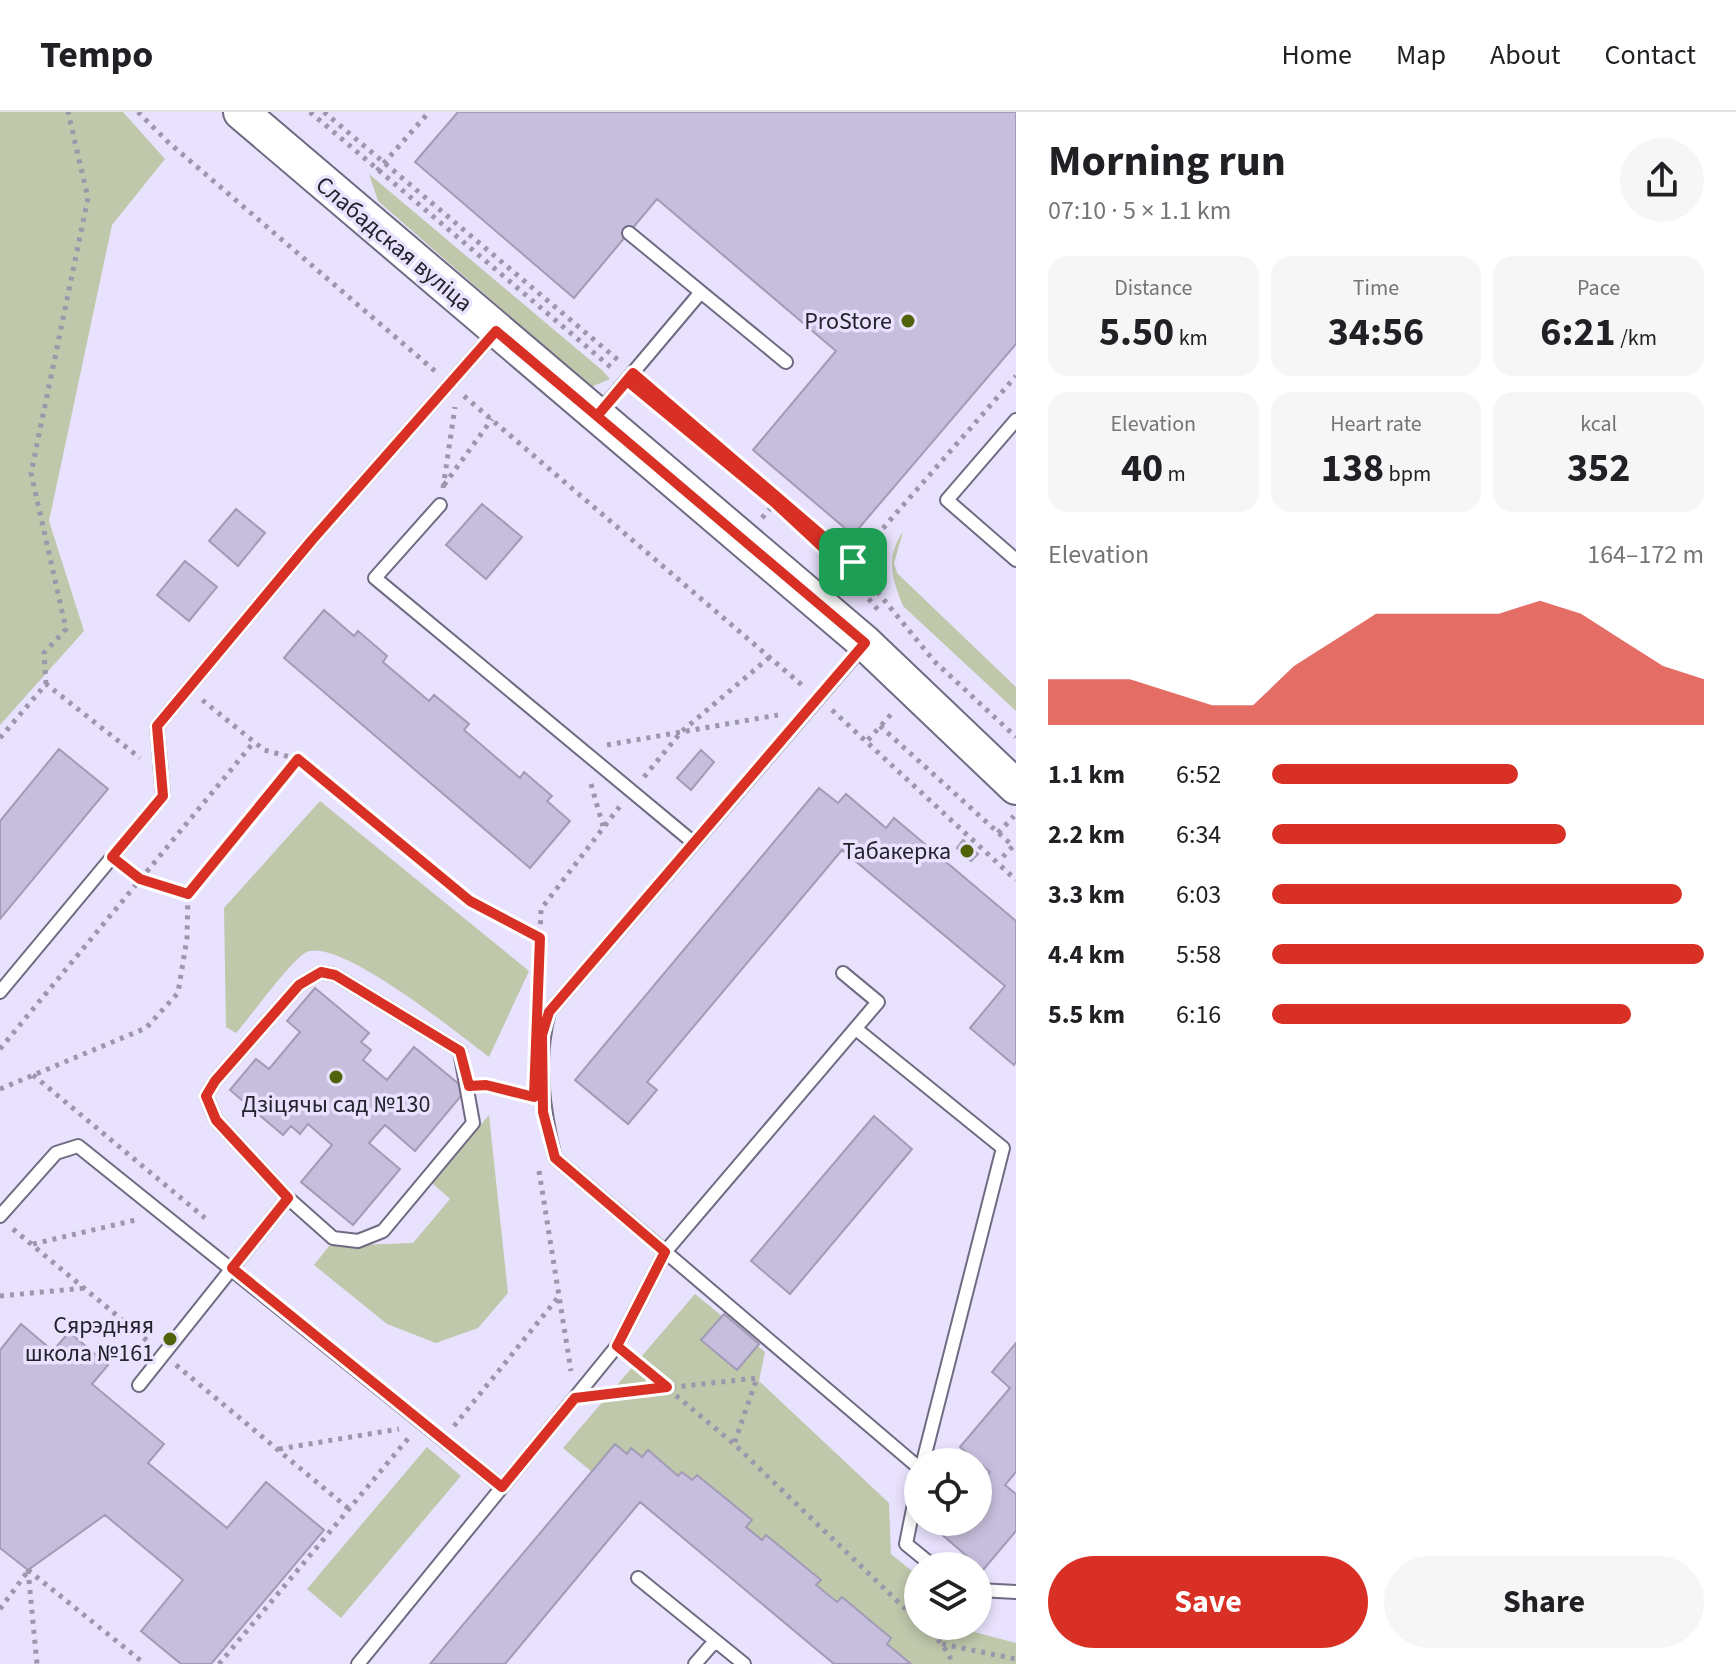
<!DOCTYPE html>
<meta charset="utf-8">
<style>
body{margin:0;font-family:"Source Sans 3",sans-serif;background:#f6f6f6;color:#202124;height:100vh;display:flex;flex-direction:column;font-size:30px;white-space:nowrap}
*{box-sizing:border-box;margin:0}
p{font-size:26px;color:#757577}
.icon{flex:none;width:44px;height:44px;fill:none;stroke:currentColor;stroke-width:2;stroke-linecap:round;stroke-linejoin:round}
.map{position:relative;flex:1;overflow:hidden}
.details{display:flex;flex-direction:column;background:#fff;width:720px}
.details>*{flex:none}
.tools{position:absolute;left:904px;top:1336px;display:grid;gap:16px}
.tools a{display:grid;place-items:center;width:88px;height:88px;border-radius:50%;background:#fff;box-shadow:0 4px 12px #0003;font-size:40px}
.pin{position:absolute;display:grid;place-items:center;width:68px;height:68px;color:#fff;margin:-34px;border-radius:16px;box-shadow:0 4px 12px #0006}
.round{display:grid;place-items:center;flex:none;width:84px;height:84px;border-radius:42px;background:#f6f6f6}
.headline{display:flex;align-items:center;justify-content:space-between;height:136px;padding:0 32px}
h1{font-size:44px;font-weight:700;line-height:60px}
.stats{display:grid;grid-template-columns:repeat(3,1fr);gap:12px;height:136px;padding:8px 32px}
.stats div{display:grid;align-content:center;border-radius:20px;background:#f6f6f6;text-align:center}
.stats b{font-size:40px;font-weight:700}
.stats small{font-size:22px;font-weight:400}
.stats p{font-size:22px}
.chart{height:224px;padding:16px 32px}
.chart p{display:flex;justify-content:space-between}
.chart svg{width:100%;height:144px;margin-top:8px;fill:#d93025;opacity:.7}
.primary-button{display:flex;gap:16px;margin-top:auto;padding:16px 32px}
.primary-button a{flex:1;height:92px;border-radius:48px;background:#d93025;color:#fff;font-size:32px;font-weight:700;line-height:92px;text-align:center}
.primary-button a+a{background:#f6f6f6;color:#202124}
ul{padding:0 32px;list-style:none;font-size:26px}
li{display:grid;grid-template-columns:128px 96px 1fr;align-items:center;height:60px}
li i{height:20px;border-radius:10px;background:#d93025}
header{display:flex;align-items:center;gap:48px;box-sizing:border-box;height:112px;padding:0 40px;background:#fff;border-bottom:2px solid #e0e0e0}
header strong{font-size:38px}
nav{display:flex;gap:44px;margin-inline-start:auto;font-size:28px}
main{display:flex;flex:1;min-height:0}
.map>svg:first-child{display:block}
</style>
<header>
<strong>Tempo</strong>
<nav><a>Home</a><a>Map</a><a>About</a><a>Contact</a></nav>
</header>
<main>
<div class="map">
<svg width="1016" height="1552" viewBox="0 0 1016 1552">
<rect width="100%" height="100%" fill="#e9e2fe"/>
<!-- green -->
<path fill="#bfc8ab" d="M0,0h123l42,47 -53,66 -63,296 35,110 -84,94z
M369,62l234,197 7,8 -19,8 -213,-186z
M903,420l-9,31 3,10 119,114v24l-113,-105c-11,-27 -18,-49 0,-74z
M320,689l209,170 -40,86c-28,-21 -154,-124 -184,-104 -16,10 -54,63 -69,80l-10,-6 -2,-119z
M489,1003l19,178 -30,35 -42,15 -49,-19 -73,-59 15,-19 84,-3 37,-44 -18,-16z
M695,1182l27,22 -20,25 35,29 21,-24 7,6 -6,29 130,122 2,51 27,22v50h33l65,17v21h-105l-24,-20 4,-6 -49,-41 -5,5 -21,-17 4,-5 -53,-45 -5,5 -16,-13 5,-7 -54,-45 -5,5 -10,-8 -4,4 -30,-25 -6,6 -11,-9 -4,6 -12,-10 -23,28 -29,-24z
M427,1335l34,29 -120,142 -34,-29z"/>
<!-- building -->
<path fill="#c6bedc" stroke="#a29bb6" stroke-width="2" d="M458,0h558v232l-163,191 -100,-85 83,-99 -179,-152 -83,99 -159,-136z
M482,392l40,33 -36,42 -40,-34z
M236,397l29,24 -27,33 -29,-25z
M185,449l32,26 -28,34 -32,-26z
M324,498l30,26 4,-5 29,25 -4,6 46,39 5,-6 35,29 -5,6 56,48 4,-6 28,24 -5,5 23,20 -40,47 -246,-210z
M59,637l49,40 -108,130v-98z
M701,638l13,12 -23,28 -14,-12z
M819,676l19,15 8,-9 40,34 8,-10 122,103v141l-2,3 -44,-37 35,-42 -163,-136 -195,232 10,8 -29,34 -53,-44z
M963,728l15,14 -7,7 -14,-13z
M315,876l54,45 -8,9 10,8 -8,10 24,20 27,-33 52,43 -51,61 -30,-26 -16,18 31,26 -47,56 -52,-43 31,-37 -24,-21 -8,10 -9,-8 -8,9 -53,-45 26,-31 13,10 31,-37 -13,-11z
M874,1004l38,33 -122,145 -39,-33z
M724,1202l35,30 -22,26 -36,-30z
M21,1212l32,27 16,-19 39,33 -16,19 72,60 -16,19 79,65 39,-46 58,48 -113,134h-30l-40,-33 42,-51 -78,-65 -77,55 -28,-22v-198z
M1016,1231v129l-11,13 11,9v37l-33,39 -44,-38 8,-10h31v-36l12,-14 -30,-25 50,-59 -18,-16z
M615,1332l12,10 4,-6 11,9 6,-7 30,26 4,-4 10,8 5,-5 55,45 -6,7 16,13 4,-5 55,45 -5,5 21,17 5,-5 49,41 -4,6 24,20h-77l-194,-162 -135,162h-75z"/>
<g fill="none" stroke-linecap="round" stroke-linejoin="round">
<defs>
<path id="lane" d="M629,121l157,129
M599,301l102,-121
M1016,308l-69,80 69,60
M440,393l-65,73 319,265
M863,534l-314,366c-13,48 -6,98 6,146l363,309
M321,860l14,3 125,76 13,72 -90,108 -25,10 -25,-3 -45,-40 -72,-78 -10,-24 9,-15 84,-96z
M0,880l163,-196 -6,-70 155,-186 184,-209
M856,917l147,119 -80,314
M0,1104l56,-63 22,-7 424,341
M139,1273l149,-187
M918,1372l-12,60 27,22
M638,1466l106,86
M978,1478l38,2
M358,1552l259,-318 48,-94 213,-250 -35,-29
M695,1552l20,-23"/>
<path id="secondary" d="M241,0l624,531 151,144"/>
</defs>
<!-- lane casing -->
<use href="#lane" stroke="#706a82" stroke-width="16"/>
<!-- secondary casing -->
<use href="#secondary" stroke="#706a82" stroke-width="38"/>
<!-- path -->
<path stroke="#9d97ac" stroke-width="5" stroke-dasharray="4 6" stroke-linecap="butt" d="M138,0l30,30 267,229
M310,0l303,257
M324,0l294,248
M377,59l52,-59
M647,273l206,177 81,99 82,76
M639,279c84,70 170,136 240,220
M464,284l339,290
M444,373l48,-66
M443,376l12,-81
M762,406l13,-15
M837,469l179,-205
M46,572l-2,-31 22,-24 -35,-156 57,-275 -20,-86
M832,598l184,170
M880,614l133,120 -14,15
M0,626l46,-54 94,74
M868,628l26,-29
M607,633l171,-30
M298,647l172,142 70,37
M644,665l37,-45 90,-76
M591,672l12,42
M998,721l16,-17
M125,755l15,12 48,15
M538,882l3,-85 79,-103
M0,937l254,-307
M33,963l172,143
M486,973l37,9
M0,977l146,-61 32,-35 9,-55 1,-44 110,-135 -34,-9 -63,-51
M539,1059l32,200
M13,1117l137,114
M33,1132l107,-25
M0,1184l85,-8
M630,1245l104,87 184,177
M176,1253l173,144
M602,1283l155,-17 -23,66
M454,1314l106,-131
M279,1337l120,-20
M28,1458l117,94
M28,1458l9,94
M0,1497l28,-38
M923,1514l19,18 12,20
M942,1532l74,15
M219,1552l192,-229"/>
<!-- lane -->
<use href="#lane" stroke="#fff" stroke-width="12"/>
<!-- secondary -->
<use href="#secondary" stroke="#fff" stroke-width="34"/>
</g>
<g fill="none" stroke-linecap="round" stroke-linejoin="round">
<defs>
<path id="route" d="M853,450l-6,8 -72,-67 -148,-122 -30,35 -101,-85 -184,209 -155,186 6,70 -51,61 28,22 48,15 110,-135 172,142 70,37 -6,159 -48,-12 -17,1 -9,-35 -125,-76 -14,-3 -22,13 -84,96 -9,15 10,24 72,78 -56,70 270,219 73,-89 92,-11 -50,-41 48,-94 -110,-94 -12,-46 -1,-77 7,-23 316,-369 -268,-227 36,-43 220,189"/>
</defs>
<!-- route casing -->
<use href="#route" stroke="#fff" stroke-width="16"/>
<!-- route -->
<use href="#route" stroke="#d93025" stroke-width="10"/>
</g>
<!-- markers -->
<g fill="#50620a" stroke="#e9e2fe" stroke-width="3">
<circle cx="908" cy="209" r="8"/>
<circle cx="967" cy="739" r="8"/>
<circle cx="336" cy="965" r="8"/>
<circle cx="170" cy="1227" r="8"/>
</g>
<g text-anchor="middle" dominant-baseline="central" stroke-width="7" stroke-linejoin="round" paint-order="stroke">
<!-- street labels -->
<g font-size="24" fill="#25222d" stroke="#e9e2fe">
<text transform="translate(394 132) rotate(40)">Слабадская вуліца</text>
</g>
<!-- poi labels -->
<g font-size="24" fill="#25222d" stroke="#e9e2fe" text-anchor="end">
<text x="892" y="209">ProStore</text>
<text x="951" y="739">Табакерка</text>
<text x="336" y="992" text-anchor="middle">Дзіцячы сад №130</text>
<text x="154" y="1213">Сярэдняя<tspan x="154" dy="28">школа №161</tspan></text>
</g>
</g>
</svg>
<div class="tools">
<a><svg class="icon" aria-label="locate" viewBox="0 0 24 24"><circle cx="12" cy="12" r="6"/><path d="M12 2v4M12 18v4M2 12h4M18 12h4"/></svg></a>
<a><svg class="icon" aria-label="layers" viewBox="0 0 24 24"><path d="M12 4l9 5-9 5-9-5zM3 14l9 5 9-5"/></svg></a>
</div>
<div class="pin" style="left:853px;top:450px;background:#1e9e55"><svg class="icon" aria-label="arrive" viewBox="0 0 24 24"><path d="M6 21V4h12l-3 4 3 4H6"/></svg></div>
</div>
<section class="details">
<div class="headline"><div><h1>Morning run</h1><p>07:10 · 5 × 1.1 km</p></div><a class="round"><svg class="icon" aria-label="share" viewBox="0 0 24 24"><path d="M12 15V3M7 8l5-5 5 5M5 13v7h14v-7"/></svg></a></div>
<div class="stats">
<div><p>Distance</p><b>5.50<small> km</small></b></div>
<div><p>Time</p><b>34:56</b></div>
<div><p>Pace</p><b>6:21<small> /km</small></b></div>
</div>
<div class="stats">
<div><p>Elevation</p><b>40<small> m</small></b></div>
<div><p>Heart rate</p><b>138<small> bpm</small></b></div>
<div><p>kcal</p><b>352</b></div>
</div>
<div class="chart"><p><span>Elevation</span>164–172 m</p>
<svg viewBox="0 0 160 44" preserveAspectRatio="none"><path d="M0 44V30L10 30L20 30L30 34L40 38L50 38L60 26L70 18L80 10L90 10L100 10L110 10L120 6L130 10L140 18L150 26L160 30V44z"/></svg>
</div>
<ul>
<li><b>1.1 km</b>6:52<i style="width:57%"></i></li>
<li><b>2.2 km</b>6:34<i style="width:68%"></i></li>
<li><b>3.3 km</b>6:03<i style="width:95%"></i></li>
<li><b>4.4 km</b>5:58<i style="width:100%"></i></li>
<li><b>5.5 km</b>6:16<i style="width:83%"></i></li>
</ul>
<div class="primary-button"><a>Save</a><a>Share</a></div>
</section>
</main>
